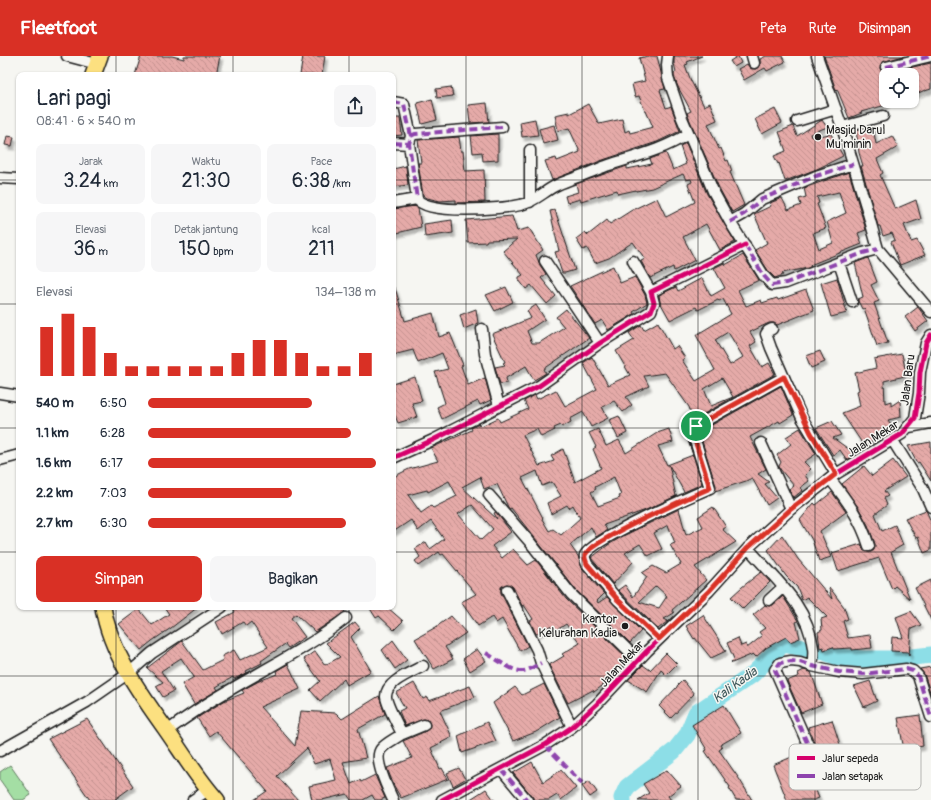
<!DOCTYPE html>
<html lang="id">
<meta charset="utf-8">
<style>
body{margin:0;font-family:Pangolin,sans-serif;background:#f6f6f7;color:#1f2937;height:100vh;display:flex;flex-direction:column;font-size:15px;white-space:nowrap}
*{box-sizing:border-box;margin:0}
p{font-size:13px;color:#747a83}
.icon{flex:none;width:22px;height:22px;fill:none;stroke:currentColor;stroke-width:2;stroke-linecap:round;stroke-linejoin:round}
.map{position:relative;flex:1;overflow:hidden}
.details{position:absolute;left:16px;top:16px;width:380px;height:538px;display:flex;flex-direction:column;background:#fff;border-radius:8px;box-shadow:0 1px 3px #0004}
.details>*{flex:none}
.controls{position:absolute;left:879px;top:12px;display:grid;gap:8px}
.controls a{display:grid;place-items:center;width:40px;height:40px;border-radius:8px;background:#fff;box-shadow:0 1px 3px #0004;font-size:20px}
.pin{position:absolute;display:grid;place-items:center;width:34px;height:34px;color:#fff;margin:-17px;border:2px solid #fff;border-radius:50%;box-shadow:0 1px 4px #0007}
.round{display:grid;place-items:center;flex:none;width:42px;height:42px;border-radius:8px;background:#f6f6f7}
.head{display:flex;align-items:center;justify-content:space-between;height:68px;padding:0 20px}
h1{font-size:22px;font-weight:600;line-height:30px}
.stats{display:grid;grid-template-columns:repeat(3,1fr);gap:6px;height:68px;padding:4px 20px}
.stats div{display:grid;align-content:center;border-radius:8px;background:#f6f6f7;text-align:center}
.stats b{font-size:20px;font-weight:600}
.stats small{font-size:11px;font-weight:400}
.stats p{font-size:11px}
.chart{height:112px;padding:8px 20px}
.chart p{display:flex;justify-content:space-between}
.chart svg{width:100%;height:72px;margin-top:4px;stroke:#d93025;stroke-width:6}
.action{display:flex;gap:8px;margin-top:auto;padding:8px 20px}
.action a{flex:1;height:46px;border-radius:8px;background:#d93025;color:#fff;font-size:16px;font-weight:600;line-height:46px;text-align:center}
.action a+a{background:#f6f6f7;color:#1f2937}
ul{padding:0 20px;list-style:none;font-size:13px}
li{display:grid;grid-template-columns:64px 48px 1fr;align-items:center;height:30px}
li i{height:10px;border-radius:5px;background:#d93025}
header{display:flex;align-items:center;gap:24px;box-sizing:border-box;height:56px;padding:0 20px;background:#d93025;color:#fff}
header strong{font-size:19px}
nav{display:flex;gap:22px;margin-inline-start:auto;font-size:14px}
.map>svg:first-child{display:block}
</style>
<header>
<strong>Fleetfoot</strong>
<nav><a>Peta</a><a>Rute</a><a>Disimpan</a></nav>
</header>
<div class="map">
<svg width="931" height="744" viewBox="0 0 931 744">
<defs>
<pattern id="building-back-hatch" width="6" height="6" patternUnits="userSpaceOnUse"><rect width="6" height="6" fill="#e5aaa8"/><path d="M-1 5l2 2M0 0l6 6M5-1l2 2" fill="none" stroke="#c49290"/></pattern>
<filter id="shadow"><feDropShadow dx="2.5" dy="4" stdDeviation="1" flood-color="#0004"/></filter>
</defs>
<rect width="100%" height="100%" fill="#f6f6f2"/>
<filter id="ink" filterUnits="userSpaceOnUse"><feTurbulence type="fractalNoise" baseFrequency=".025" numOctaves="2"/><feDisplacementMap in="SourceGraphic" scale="8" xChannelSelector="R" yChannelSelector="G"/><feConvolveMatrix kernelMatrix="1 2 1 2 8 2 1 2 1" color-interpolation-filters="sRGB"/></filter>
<g filter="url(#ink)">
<!-- garden -->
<path fill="#a4dea4" stroke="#607d60" d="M10,709l21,30 -8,5h-9l-14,-20v-8z"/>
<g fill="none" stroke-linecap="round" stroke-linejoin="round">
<!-- river -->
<path stroke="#8ddee7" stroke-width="17" d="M623,744l-1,-2 5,-11 47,-36 13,-16 9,-22 56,-38 31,-31 42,8 13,5 24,2h32l37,-4"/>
</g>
<!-- building -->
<path fill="url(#building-back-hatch)" stroke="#1c1c1c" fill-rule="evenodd" filter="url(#shadow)" d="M141,0h31l12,3v-3h36l-4,19h-81z
M303,0h22l-3,19h-22z
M648,0h9l8,33 -5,1 6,18 5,-2 9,25 -23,11 -54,18 -51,20 -7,-19 11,-3 1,3 23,-9 -11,-24 -11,3 -3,-16 14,-3v2l19,-10 11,20 23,-5 3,13 4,-2 1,3 23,-6 -7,-16h-1l-6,-15 -4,1 -3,-13 13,-3 -6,-23z
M674,0h28l-15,6 1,2 -3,1 6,16 13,25 6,-3 7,17 -9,4 11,25 2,-1 5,13 2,-1 4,11 -2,1 14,33 -12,7 -13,-24 -31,-72 -1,-3 4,-2 -13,-24 -4,-10v-4l2,-1 -2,-9z
M738,0l3,7 -7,4 -4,-6z
M766,0h16l3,6 -18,9 -2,-3 -21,12 -6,-11 9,-5 3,4 6,1 4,-4v-6z
M824,0h80l-22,6 -2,6 1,3 4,2 46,-10v26l-6,2v-1l-13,6v-21h-26v30l-25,7 1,1 -13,5 -12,-29 -1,1z
M451,31l2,9 -16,2 -1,-9z
M432,43l5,21 -15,4 -5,-21z
M487,47l2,19 -19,1 -2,-18z
M775,53l7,14 -20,11 -7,-15z
M393,62h7l2,17 -9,1z
M535,63l3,16 -16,2 -2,-15z
M822,64l5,7 -17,7 1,3 20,-3 12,22 -26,13 -32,12 -6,-18 -1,1 -4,-8 12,-5 -7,-19 14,-6 4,10z
M554,69l4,15 -15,4 -4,-15z
M873,71l3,17 16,-8 6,11 -21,12 6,14 -3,2 15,34 21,-9 5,19 -17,6 7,17 6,-2 8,15 -25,10 -9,-23 4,-2 -3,-7 -9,3 -3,-10h-2l-17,-60h2l-4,-13 -3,-23z
M498,78v26l-15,1 -1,-9 -9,1 -2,-17z
M7,80l7,1 -2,9 -7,-1z
M459,81l2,14h2l2,20 19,-1 1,32 -29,1v-3l-16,1 -13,-3 -4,-3 -5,-32h3l-3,-23z
M686,87l21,51 28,48 -15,8 -14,-26 -23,13 12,23 -21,11 -1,-4 -23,11 -9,-17 4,-2 -12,-17 -24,16 -14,5 -8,-15 -4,2 -7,-11 9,-7 3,3 19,-15 3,4 22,-14 25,-12 9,19 29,-15 -7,-18 4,-2 -1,-3 -5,1 -3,-6 -31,14 -16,3v-1l-18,4 -1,-4 -36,11 -1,-2 -13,4 -2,-7 13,-4 -2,-8 51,-18v3l25,-5 -2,-5 16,-6 7,17 13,-6 -6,-18z
M406,110l2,19 -15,2v-18z
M849,116l17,58 -8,3 4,11 -52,21 1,1 -3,2 -26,5 1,2 -8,3 -6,-6 -14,-22 12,-7 -13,-29 17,-8 -1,-3 12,-5 6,12 13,-5 -2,-6 7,-2 -2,-9zM839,136l7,21 -19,9 6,21 -14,6 -6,-16 13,-5 -9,-24 2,-1 -2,-6z
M415,150l3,2 3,19 -28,7v-25z
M555,154l20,60 -10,3h-3l-7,-21 4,-1 -9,-40z
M512,160l5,15 12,-3 14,22 -7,5 4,10 6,9 -5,4 15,18 -9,8 -16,-19 -5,4 -7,-9v-3l4,-2 -20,-24 14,-12 -30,1 -1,2 -18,1 -2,-23z
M452,164l1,13 -28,4 -1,-13z
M743,199l16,25 -21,10 8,16 15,-6 1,3 15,-5 1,2 28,-10 8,20 -37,15 -3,-2h-5l-19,9 6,10 -6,4 12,21 7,-4 6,11 -82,46 -4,-13 -24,-34 -21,3 5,10 -23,11 6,8 -9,7 -9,-11 -12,6 6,11 -17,9 -8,-15 -13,7 1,3 -9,5 -1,-2 -7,3 1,2 -14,7 -4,-8 -14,6 16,31 15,-5 -3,-5 12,-7 12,33 26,-14 -8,-19 3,-2 -7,-14 9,-4 8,17 13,-6 7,13 31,-20 12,-4 4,13 -15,4 9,19 26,-10 -9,-26h3l1,9 14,46 -18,8 -15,-27 7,31 -30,14 -42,15 3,5 -11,7 -5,-10 -21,18 8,11 4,12 22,26 -7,7 1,2 9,-6 34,34 -11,12 -54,-53 -65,-82 -2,1 -1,-2 -11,-23 -13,5 -4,-12 -18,10 35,32 -3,-6 2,-1 15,20 -19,14 10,12 11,-9 15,16 8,-5 30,39 62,60 -20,18 2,3 -16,12 -1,-2 -25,13 -19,-38 15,-9 -2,-2 18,-11 -14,-19 -12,8 -4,-6 -14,8 -6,-13 3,-2 -9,-14 -2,1 -9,-19 -6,-3 -6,3v6l27,53 -8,5 -18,-32 -6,4 -4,-6 -14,9 -17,-24 15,-8 -33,-40 -2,1 -2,-3 -20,14 -4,-5 5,-4 -5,-8 11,-7 4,7 14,-10 -13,-18 -13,10 -7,-11 -18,12v-55l16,-8 29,-8 -7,-13 41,-18 -1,-2 8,-4 2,2 17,-8 2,4 28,-13 -4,-8 11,-6 2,4 19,-9 9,16 32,-17 -14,-26 9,-6 16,28 22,-10 -14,-24 18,-11 -5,-7 12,-8 3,5 14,-8 15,27 4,-3 8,12 -3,2 14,21 19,-11 -19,-35 35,-21 -8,-15 -4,2 -1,-1 -20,10 -2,-3 -26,13 -10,-18 -1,-7 17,-8 2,4 24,-13 9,18 14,-8 -11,-20 10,-5 1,2zM728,276l15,25 -13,8 -15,-25zM722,322l11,19 -22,9 -7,-17zM537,415l5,15 10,-4 9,14 -14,7 4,11 16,-9 2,3 4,-3 7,13 -19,17 -8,-6 -4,2 -7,-12 1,-1 -21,-40zM614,421l7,18 -2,1 1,2 -22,8 -7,-14 5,-3 -1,-2zM449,425l8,15 -24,12 -2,-2 -10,7 -13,-18 19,-5 1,2zM472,449l21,24 -12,11 -23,-26z
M868,202l9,24 -6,3 8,16 -5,2 14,40 -11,3 -13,-38 -2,1 -4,-8v-2l5,-2 -8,-34z
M613,210l7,17 15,-6 10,18 2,8 -14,9 1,2 -26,16 -6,-10 -7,4 -25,-38z
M837,222l10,35 -16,4 -10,-34z
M506,231l7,15 -18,9 -9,-16z
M393,232h2l10,33 28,-8 6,24 11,-4 13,32 -2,1 7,19 17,-7 6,22 -11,5 -2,-4 -36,18 -5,-12 8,-4 -10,-31 13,-3 -6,-16 -24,10 -5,-13 -20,5z
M536,249l9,14 -18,12 5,12h7l25,-16 -8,-10 10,-8 23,29 -45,31 2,4 -12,7 -8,-14 -20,12 1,5 -7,1 -5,-17 10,-2 -2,-2 2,-1 -13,-28 39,-16 -4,-7z
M918,251l10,14 -13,10 -10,-14z
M476,253l2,14 -14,6 -4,-14z
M820,295l5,11 -14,6 -5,-12z
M902,298l3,14 2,-1 2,8 -25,6 1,22 6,-2v5l9,-6 1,17 -13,3 6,9 -30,17 -22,-33 18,-7 -3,-15 2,-1 -4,-17 21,-5 -2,-9z
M415,321l7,24 -10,2 5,14 -19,6 -5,-12v-27z
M781,330l12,29 -13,8 -1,-2 -29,16 16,32 -8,5 11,8 -4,2 12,14 -10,7 -15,-27 -6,3 -31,10 1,-5 -16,-51 1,-4z
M619,360l8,17 -9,5 -9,-18z
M832,365l9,14 -8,3 17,12 4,6 -7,4 -7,-10 -7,5 -17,-27z
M800,372l16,26 -12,8 7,7 -6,6 4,6 -9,7 3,2 -10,8 -4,-8 5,-4 -14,-17 -1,-3 2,-4 -4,-7 14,-11 -5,-7z
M931,386v39l-12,-19 -2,1 -9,-17z
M893,404l13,17 -22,14 4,5 -4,2 3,7 -12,9 7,17 13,-6 8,20 -12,7 19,47 -15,-13 -3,3 -13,-31 -41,13 -6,-18 29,-9 3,7 3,1h4l3,-2 1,-6 -7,-19 -10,-18 -16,-23 22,-18 8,10z
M832,436l14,20 -26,19 11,26 -12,4 -7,-21 -12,-20 14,-17 2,2z
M713,451l13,20 -4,2 14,13 -41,25 11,13 -34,30 2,3 -10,6 4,2 -10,8 -8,-7v-3l-1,1 -31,-30 7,-5 8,12 14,-20 -5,-4 11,-7 13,7 15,-9 -11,-19 5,-2 -7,-18 -14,8 8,16 -14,7 -8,-12 -15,9 8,9 -20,22 -22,-26 17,-13 17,-10 54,-26 7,26 17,-8 -5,-10zM656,530l11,10 -8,12 -20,-6z
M926,454l5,12v28l-7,3 -6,-16 -2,1 -11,-20z
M782,479l16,24 34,40 -3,-10 1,-1 14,19 4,12 -5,2 5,17 22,-3 2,13 -20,2v-2l-18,1 -1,-2 -9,3 -1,-3 -3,1 -2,-16 4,-2 -1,-11 6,-2 -20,-20 -5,3 -5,-13 -11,-11 -18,-26z
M761,516l9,10 -27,27 -12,-12 11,-10z
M931,524v40l-16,-32z
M783,540l15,25 -2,1 4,16 -10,4 -4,-5 -20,11 -10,9 -3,-3 -21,9 -1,-1 3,-3 -7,-16 11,-5 3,8 5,-2 1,4 15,-12 -3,-4 6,-4 -12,-13 12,-10 5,1 3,-1z
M164,551h34l-27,21 -19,13 -11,9 -22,-26 20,-15 13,16 17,-11z
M240,551h101l4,5 -30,20 -19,-18 -5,4 14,19 -17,11 -3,-4 -24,17 1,2 -16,8 1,2 -13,6 -1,-2 -17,10 2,3 -24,14 -12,-20 12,-7 -13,-19 -20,13 13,20 -11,6 -7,-11 7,-4 -16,-14 35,-27 21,29 20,-10 -1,-4 12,-6 6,10 28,-13 -17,-25 -5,4 -3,-4 -21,12 -6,-12 19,-10 -1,-2z
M369,551h18l16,14 -9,9 -15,-14 -3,2z
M911,555l10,14 -10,4 -2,27 -1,-4 -17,-1 1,-14 11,1 -7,-21z
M703,559l23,36 -15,7 -16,-20 -1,1 -8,-13z
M451,560l15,17 -21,14 8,12 -19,10 -19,-30 21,-12z
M355,566l5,6 -9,9 20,34 -24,14 -3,-6 -24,22 -10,-11 10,-9 -16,-22 11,-8 10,14 15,-8 -14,-14z
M393,584l14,20 -12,9 -13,-19z
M477,593l9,12 -16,10 -7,-12z
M666,597l11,11 -11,11 -5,-5 -14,22 -19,-12 15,-15 7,5z
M288,608l12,25 -40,18 35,39 6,-35 35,2 6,6 37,-23 6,18 -27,15 8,29 -23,4 8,22 9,-4 1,2 14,-7 10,23 -5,2h-5l-3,-5 -9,5h-12l-4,-6 -25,6h-10l-3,-14 27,-6 -6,-21 -16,5 -7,-16 -30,28 21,24h-44l13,-9 -51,-60 -7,5 -12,-18 27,-17 20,-8 -2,-3 17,-9 18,-7 -1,-3z
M931,611v28l-7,-21 -4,-5z
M804,614l7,2 11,32 -21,9 -14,-32 12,-5 -1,-3z
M683,624l11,14 -23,24 -12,-12 18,-19v-1z
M870,625l7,20 -13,6 -10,-21z
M414,627l9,16 4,-2 2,4 41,-15 5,11 -35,14 12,26 -21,11 9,21 2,-1 6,11 -47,19 -7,-12 -7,-18 25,-10 -9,-17 23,-10 4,-6 -2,-5 -4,-1 -19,7 -6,-15 6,-3 -9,-15z
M544,628l16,33 -24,15 -23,9 -20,-38 22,-16 7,8z
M724,649l17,28 -21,12 2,3 -3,2 21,30 12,20h-16l-7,-12 1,-1 -25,-36 2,-1 -15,-25z
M920,659l3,31 -19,4 -6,-32z
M87,663l46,67 -19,14h-24l-42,-61z
M832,664l14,43 -18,6 -6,-20 -5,1 -9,-23z
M487,666l9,19 -34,12 -4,-17z
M801,697l18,45 -5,2h-27l-14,-35z
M532,706l11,20 18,-12 15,18 -15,12 -4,-5 -8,5h-14l-22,-27z
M459,712l6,11 -12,7 -6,-13z
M667,714l14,16 -13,10 3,4h-33l11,-7 -6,-9z
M589,725l8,11 -7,5 -8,-11z
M486,733l8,11h-25z"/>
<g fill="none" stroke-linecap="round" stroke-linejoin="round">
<defs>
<path id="minor" d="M67,0l30,8
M668,0l-1,9 1,13 14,40 24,56 7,17 17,31 34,54 8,9 14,-2 77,-30 15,-4
M752,0l2,7
M817,0l25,71 24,79 12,43 53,63
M886,11l45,-11
M393,46l11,2 7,32 -2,8 8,55
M797,65l39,-12
M842,71l41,-11
M411,80l4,-2 87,-7
M393,87l16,1
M530,94v52
M0,122l19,1
M393,147l24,-4c10,16 85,10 103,6 15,-3 24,-14 37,-20 9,-4 18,-7 26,-10 9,-3 17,-7 26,-10 28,-9 54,-15 79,-31
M730,166l14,-8 18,-15 54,-23 37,-12
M545,205l55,82
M633,205l18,31
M839,207l13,39
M482,273l3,25 14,52
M772,273l-4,2 -2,3 5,14 31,70 34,56
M0,337l19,3
M909,371l22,-4
M893,385l30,48 8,18
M761,387l30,66
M393,402l40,-18 106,-54 61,-43 51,-32 3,-8 -3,-11 94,-47
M0,404l19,-5
M830,423c17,21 31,41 39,67
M489,439l40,46 42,53 67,66
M748,492c26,30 60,57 65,100 1,6 0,12 -1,18
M507,534l30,60 4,13 31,64
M769,544l14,-13
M659,583l-41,-39 -31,-36c-1,-3 -3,-6 -2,-9 6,-15 106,-59 125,-67l-16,-51 -1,-5 3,-6 88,-49
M167,675c18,-13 37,-26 56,-37 42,-25 85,-46 123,-76
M402,678l22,-9
M0,695l87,-49 42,-29 23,-20 70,-46
M812,698l-37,-84 5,-7 11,-2 9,1 12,4 27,6 24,2 43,-5 7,2 5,5 13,41
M501,713l26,31
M193,744l15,-10
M393,744c-5,-11 -20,-41 -12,-51 5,-6 14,-10 21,-15 -4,-9 -15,-28 -16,-37 -1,-15 26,-25 37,-31
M442,744l103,-55 27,-18 25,-23 50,-53 62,-60 39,-43 43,-39 45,-35 66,-40 13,-16 4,-25 1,-21 6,-29 5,-8"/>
<path id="highway" d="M93,19l7,-19
M103,551c7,45 38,88 64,124 16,23 31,48 50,69"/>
</defs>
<!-- minor casing -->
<use href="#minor" stroke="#1c1c1c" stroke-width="13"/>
<!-- highway casing -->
<use href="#highway" stroke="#1c1c1c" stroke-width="18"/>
<!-- minor -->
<use href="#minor" stroke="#f6f6f2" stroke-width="10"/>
<!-- highway -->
<use href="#highway" stroke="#fce080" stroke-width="15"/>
<!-- quiet -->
<path stroke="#8e44ad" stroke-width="4" stroke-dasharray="8 4" stroke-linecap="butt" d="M886,11l45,-11
M393,46l11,2 7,32 -2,8 8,55
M411,80l4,-2 87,-7
M393,87l16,1
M730,166l14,-8 18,-15 54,-23 37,-12
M745,189l19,31 8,9 14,-2 77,-30 15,-4
M486,597c9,5 24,17 34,18 7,1 15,-5 21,-8
M545,689l37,38
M812,698l-37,-84 5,-7 11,-2 9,1 12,4 27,6 24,2 43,-5 7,2 5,5 13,41
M501,713l26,31"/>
<defs>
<path id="cycleway" d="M393,402l40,-18 106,-54 61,-43 51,-32 3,-8 -3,-11 94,-47
M659,583l-41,-39 -31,-36c-1,-3 -3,-6 -2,-9 6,-15 106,-59 125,-67l-16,-51 -1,-5 3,-6 88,-49
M442,744l103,-55 27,-18 25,-23 50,-53 62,-60 39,-43 43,-39 45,-35 66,-40 13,-16 4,-25 1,-21 6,-29 5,-8"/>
</defs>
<!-- cycleway casing -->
<use href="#cycleway" stroke="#f6f6f2" stroke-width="8"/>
<!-- cycleway -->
<use href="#cycleway" stroke="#d6006c" stroke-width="5"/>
</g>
</g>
<g fill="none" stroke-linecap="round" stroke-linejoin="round" filter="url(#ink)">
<defs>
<path id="route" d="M784,321l27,56 25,41 -45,35 -43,39 -39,43 -50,48 -41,-39 -31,-36c-1,-3 -3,-6 -2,-9 6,-15 106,-58 125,-67l-16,-51 -1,-5 3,-6z"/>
</defs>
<!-- route casing -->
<use href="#route" stroke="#fff" stroke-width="8"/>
<!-- route -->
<use href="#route" stroke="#d93025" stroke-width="5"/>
</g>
<!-- grid -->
<path fill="none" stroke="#1c1c1c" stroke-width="1" stroke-opacity="0.55" d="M116,0v19M233,0v19M349,0v19M466,0v744M582,0v744M698,0v744M815,0v744M0,124h19M393,124h538M0,248h19M393,248h538M0,372h19M393,372h538M0,496h19M393,496h538M116,551v193M233,551v193M349,551v193M0,620h931"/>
<!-- markers -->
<g fill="#1c1c1c" stroke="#f6f6f2" stroke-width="1.5">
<circle cx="818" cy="81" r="4"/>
<circle cx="625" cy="570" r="4"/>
</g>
<g text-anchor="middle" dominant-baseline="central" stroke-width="3" stroke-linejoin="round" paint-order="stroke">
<!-- poi labels -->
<g font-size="12" fill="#1c1c1c" stroke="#f6f6f2" text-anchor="start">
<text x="826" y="74">Masjid Darul<tspan x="826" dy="14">Mu'minin</tspan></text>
<text x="617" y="563" text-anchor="end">Kantor<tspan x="617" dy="14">Kelurahan Kadia</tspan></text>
</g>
<!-- street labels -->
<g font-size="12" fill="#1c1c1c" stroke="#f6f6f2">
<text transform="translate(908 324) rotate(-83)">Jalan Baru</text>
<text transform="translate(873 383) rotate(-32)">Jalan Mekar</text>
<text transform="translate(622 608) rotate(-47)">Jalan Mekar</text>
</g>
<!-- water labels -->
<g font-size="13" font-style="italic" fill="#3e5659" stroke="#f6f6f2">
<text transform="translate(735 629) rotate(-36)">Kali Kadia</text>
</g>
</g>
<!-- legend -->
<rect x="789" y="688" width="132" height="46" rx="6" fill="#f6f6f2" stroke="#b5b5b2" stroke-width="1"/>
<rect x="797" y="700" width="18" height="4" fill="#d6006c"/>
<rect x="797" y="718" width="18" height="4" fill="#8e44ad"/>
<g font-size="11" fill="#1c1c1c">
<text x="822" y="706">Jalur sepeda</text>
<text x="822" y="724">Jalan setapak</text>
</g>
</svg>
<div class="controls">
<a><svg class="icon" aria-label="locate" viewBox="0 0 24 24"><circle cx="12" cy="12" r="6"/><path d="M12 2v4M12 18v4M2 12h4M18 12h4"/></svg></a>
</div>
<div class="pin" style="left:696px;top:370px;background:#1e9e55"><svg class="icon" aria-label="arrive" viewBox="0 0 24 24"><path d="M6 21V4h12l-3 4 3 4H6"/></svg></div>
<section class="details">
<div class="head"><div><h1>Lari pagi</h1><p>08:41 · 6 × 540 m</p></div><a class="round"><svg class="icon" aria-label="share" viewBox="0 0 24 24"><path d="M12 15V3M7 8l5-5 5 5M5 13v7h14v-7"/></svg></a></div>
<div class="stats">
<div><p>Jarak</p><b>3.24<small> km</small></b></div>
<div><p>Waktu</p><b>21:30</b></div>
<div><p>Pace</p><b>6:38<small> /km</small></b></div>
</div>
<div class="stats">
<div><p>Elevasi</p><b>36<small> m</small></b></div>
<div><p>Detak jantung</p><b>150<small> bpm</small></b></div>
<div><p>kcal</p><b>211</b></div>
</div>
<div class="chart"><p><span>Elevasi</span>134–138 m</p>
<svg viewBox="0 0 160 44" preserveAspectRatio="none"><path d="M5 44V14M15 44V6M25 44V14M35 44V30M45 44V38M55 44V38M65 44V38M75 44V38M85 44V38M95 44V30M105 44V22M115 44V22M125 44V30M135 44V38M145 44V38M155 44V30"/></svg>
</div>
<ul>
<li><b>540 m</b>6:50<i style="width:72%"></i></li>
<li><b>1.1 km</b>6:28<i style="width:89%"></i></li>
<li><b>1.6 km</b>6:17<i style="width:100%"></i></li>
<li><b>2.2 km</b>7:03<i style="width:63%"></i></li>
<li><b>2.7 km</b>6:30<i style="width:87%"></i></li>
</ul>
<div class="action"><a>Simpan</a><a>Bagikan</a></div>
</section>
</div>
